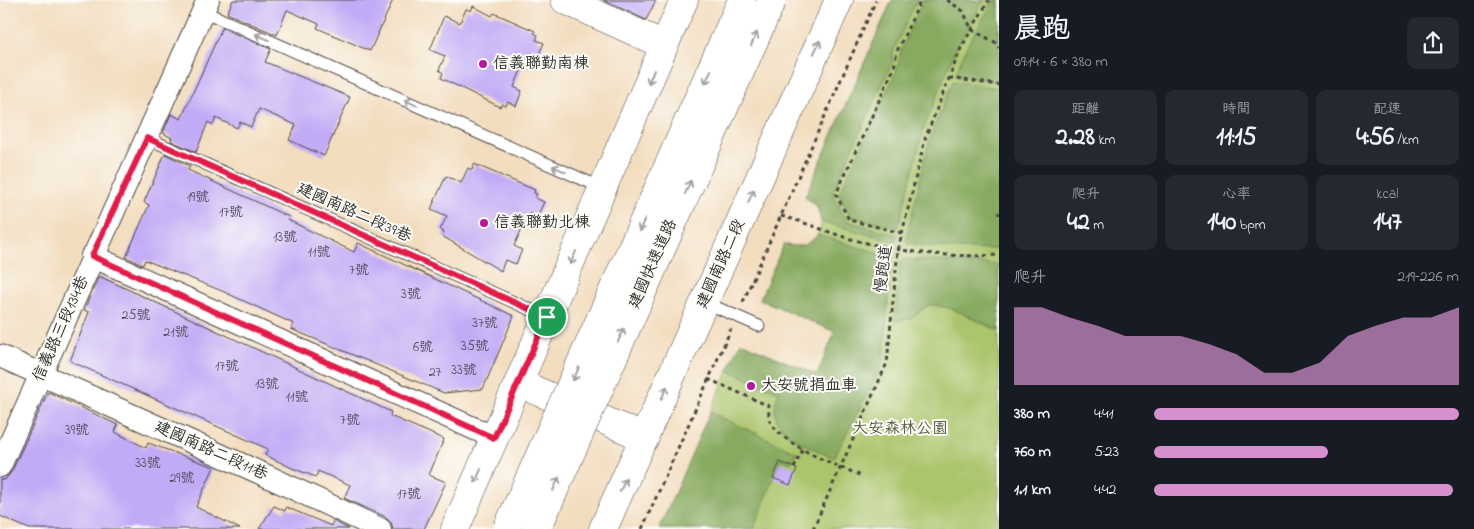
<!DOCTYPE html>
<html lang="zh-TW">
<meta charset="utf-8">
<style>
body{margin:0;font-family:"Indie Flower","LXGW WenKai TC",sans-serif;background:#242831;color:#f1f3f6;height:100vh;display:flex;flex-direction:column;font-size:19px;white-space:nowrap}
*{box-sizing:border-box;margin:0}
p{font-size:16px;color:#9ea1a6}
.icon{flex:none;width:28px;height:28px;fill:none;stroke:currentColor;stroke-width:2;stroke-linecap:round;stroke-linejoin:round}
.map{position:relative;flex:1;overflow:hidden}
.drawer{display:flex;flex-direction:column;background:#171b24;width:475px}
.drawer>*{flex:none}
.pin{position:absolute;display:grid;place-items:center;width:42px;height:42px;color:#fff;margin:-21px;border:2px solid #fff;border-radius:50%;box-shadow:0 1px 5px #0007}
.round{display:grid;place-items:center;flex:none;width:52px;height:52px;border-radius:10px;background:#242831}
.head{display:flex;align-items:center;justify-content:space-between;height:85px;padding:0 15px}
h1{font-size:28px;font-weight:700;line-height:38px}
.metrics{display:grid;grid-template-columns:repeat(3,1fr);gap:8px;height:85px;padding:5px 15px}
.metrics div{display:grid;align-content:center;border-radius:10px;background:#242831;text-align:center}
.metrics b{font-size:25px;font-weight:700}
.metrics small{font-size:14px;font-weight:400}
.metrics p{font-size:14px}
.chart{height:140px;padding:10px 15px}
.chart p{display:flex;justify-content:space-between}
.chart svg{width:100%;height:90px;margin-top:5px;fill:#d690ce;opacity:.7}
ul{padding:0 15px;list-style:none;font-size:16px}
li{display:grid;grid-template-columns:80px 60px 1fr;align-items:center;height:38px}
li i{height:12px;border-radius:6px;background:#d690ce}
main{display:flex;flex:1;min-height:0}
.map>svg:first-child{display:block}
</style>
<main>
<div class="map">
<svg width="999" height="529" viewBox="0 0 999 529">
<rect width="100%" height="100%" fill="#fdfcf7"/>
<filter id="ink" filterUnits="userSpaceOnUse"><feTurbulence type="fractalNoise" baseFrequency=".02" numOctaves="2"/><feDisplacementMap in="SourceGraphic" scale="10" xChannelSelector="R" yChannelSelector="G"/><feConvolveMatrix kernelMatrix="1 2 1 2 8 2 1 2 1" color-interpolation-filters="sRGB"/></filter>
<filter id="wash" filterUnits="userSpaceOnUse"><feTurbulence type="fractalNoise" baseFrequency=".0096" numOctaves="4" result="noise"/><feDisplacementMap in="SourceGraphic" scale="20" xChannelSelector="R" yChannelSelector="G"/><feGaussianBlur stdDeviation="1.12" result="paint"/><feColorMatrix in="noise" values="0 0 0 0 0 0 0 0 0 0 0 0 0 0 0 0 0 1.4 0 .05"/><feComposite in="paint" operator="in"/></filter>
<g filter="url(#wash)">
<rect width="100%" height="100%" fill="#f3ddbf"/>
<!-- green -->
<path fill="#abc56c" stroke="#6b784c" d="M892,0h107v529h-340l82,-187 76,33 18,-43 -75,-33 24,-55c34,12 53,-30 21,-47z"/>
<!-- forest -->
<path fill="#88aa60" stroke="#5a6a46" d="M892,0h25l-23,49 -2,14 -60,130 15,28 50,14 -2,6 -74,-19 -4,-16 -12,-9z
M923,0h61l-27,46 -33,82 -26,100 -47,-11 -12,-23 58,-124 4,-19z
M994,0h5v82l-44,-7 12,-29z
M953,81l46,7v161c-31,1 -61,0 -91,-6l-2,-4 24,-101z
M818,235l67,20 6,6 -7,93 -5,17 -45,87c-30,-14 -72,-26 -55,-66l-51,-22 13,-28 76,33 18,-43 -75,-33 24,-55c14,5 24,1 34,-9z
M905,259l94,6v66l-46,-22 -18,-4h-6l-19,14 -15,2 5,-59z
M710,412l86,40 -5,11 -10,-4 -27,70h-95z"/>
<g id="blocks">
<!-- building -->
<path fill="#c2abf6" d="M233,0h160l-23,51 -53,-23 2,-4 -32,-14 -10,25 -48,-21 -2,-1z
M603,0h53l-10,20z
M473,6l19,10 2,-3 41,18 -1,2 4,2 -2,5 8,3 -7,15 -9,-4 -14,33 8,4 -6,15 -8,-4 -2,4 -4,-2 -2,3 -59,-29 2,-5 -4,-3 6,-14 -15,-6 14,-34 16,7 6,-14 5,2z
M222,28l49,21 -6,13 85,35 -26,59 -35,-16 7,-15 -37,-16 -8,18 -11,-5 -3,6 -21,-10 -3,7 -5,-3 -12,30 -25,-11 1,-3 -9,-5 8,-19 10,5z
M165,154l25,12 -2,4 101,47 -1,3 66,32 4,-9 156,73 -31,73 -39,4 -153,-64 3,-5 -72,-33 -77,-31 -2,5 -17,-8 23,-52 -5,-3z
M474,164l61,26 -1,3 3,1 -2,4 9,4 -7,15 -8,-4 -15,33 8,4 -6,14 -11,-4 -4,11 -59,-35 2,-4 -4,-2 7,-14 -16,-7 15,-33 15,7 7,-15 4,2z
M99,276l292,136 -1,4 54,23 -15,36 17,7 -22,47h-31l-2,-7 -5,-5 -42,-19 6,-13 -32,-14 -2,6 -24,-9 -27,-13 3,-6 -198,-88 19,-49 -5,-2z
M48,392l70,33 -3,7 31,16 2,-5 66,24 -18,40 44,22h-211l-29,-13v-37l5,1 7,-9z
M780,462l17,7 -7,16 -17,-7z
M274,506l11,5 1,-4 45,19 2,-5 16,8h-90z"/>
</g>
</g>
<g filter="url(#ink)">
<use href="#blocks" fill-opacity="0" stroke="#494641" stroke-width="1"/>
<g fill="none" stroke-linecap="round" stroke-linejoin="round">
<defs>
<path id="service" d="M203,11l399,177
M147,138l400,179
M704,302l55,24"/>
<path id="minor" d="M92,256l403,182
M0,356l267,120 113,53
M0,466l208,-466"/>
<path id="tertiary" d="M565,0l99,45
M519,383l126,55
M455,529l229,-529
M603,529l236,-529"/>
</defs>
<!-- service casing -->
<use href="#service" stroke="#494641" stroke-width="13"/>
<!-- minor casing -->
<use href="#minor" stroke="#494641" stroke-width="24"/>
<!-- tertiary casing -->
<use href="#tertiary" stroke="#494641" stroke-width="29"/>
<!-- path -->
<path stroke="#494641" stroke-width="3" stroke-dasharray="4 4" stroke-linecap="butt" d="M947,0l16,11 9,19 23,12 4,6
M949,78l50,7
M999,212v3
M781,216c24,6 46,16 70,23 48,13 98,19 148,16
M902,233l-53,-13 -13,-26 58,-126 3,-17 24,-51
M743,302l133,-302
M708,379l61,27c0,5 -1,11 1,15 14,26 66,44 92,55
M794,468l9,-19
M642,529l89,-200
M813,529l74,-166 11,-113 27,-111 36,-91 28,-48"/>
<!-- service -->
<use href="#service" stroke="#fff" stroke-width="11"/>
<!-- minor -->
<use href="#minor" stroke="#fff" stroke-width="22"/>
<!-- tertiary -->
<use href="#tertiary" stroke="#fff" stroke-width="28"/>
<defs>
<path id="trunk-bridge" d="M507,529l235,-529
M537,529l235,-529"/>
</defs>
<!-- trunk-bridge casing -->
<use href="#trunk-bridge" stroke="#494641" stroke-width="29" stroke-linecap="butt"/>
<!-- trunk-bridge -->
<use href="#trunk-bridge" stroke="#fff" stroke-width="28"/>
</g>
<!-- one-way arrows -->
<defs><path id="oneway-shaft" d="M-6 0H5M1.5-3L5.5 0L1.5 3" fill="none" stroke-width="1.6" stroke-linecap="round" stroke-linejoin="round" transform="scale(1.25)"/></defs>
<g stroke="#a0a0a0">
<use href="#oneway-shaft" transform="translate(262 37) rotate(-156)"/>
<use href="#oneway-shaft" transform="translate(754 39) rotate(-66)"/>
<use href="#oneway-shaft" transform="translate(817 47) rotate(-65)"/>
<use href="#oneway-shaft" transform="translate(651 77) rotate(113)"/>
<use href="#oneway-shaft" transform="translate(708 77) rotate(114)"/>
<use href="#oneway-shaft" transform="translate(411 103) rotate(-156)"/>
<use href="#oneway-shaft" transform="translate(559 169) rotate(-156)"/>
<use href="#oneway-shaft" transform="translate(688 187) rotate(-66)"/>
<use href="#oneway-shaft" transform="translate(751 196) rotate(-66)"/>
<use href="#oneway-shaft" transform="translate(642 225) rotate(114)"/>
<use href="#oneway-shaft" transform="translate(573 258) rotate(114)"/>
<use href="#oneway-shaft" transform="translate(621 335) rotate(-66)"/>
<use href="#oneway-shaft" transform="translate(576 374) rotate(114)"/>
<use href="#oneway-shaft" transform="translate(664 393) rotate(-66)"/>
<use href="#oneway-shaft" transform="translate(478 476) rotate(114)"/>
<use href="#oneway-shaft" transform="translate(556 484) rotate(-66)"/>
<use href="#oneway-shaft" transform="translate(623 485) rotate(-65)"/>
</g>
</g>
<g fill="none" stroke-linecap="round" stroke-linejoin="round" filter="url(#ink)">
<defs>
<path id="route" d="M147,138l400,179 -53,121 -402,-182z"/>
</defs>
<!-- route casing -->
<use href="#route" stroke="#fff" stroke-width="10"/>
<!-- route -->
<use href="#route" stroke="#e11d48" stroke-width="6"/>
</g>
<!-- markers -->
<g fill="#b5179e" stroke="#fdfcf7" stroke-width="2">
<circle cx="483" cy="64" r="5"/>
<circle cx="484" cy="223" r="5"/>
<circle cx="751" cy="386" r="5"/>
</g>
<g text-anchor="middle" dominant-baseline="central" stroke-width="4" stroke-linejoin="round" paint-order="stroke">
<!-- number labels -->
<g font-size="14" fill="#514b5e">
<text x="198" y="197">19號</text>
<text x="231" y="212">17號</text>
<text x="285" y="237">13號</text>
<text x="319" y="252">11號</text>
<text x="359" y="270">7號</text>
<text x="411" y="294">3號</text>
<text x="136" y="315">25號</text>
<text x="485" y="323">37號</text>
<text x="176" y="332">21號</text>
<text x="475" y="346">35號</text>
<text x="423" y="347">6號</text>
<text x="227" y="366">17號</text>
<text x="464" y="370">33號</text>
<text x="435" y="372">27</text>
<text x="267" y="384">13號</text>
<text x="297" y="397">11號</text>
<text x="350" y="420">7號</text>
<text x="77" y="430">39號</text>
<text x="148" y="463">33號</text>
<text x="182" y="478">29號</text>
<text x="409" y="494">17號</text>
</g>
<!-- poi labels -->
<g font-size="16" fill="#2b2b2b" stroke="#fdfcf7" text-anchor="start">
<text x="493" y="64">信義聯勤南棟</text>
<text x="494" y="223">信義聯勤北棟</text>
<text x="761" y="386">大安號捐血車</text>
</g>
<!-- street labels -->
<g font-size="16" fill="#2b2b2b" stroke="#fdfcf7">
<text transform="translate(354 213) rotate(24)">建國南路二段39巷</text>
<text transform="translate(653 264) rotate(-66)">建國快速道路</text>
<text transform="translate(721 264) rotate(-66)">建國南路二段</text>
<text transform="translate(884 269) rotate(-83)">慢跑道</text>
<text transform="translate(61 329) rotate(-66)">信義路三段134巷</text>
<text transform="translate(211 451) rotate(24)">建國南路二段11巷</text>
</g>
<!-- park labels -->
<g font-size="16" fill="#51593e" stroke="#fdfcf7">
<text x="900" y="429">大安森林公園</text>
</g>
</g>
</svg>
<div class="pin" style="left:547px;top:317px;background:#1e9e55"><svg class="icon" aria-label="arrive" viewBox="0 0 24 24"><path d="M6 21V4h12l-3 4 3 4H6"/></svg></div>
</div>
<section class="drawer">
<div class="head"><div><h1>晨跑</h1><p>09:14 · 6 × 380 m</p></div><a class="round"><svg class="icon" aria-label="share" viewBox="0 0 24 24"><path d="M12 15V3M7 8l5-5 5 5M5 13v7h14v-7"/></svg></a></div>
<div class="metrics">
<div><p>距離</p><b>2.28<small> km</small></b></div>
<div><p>時間</p><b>11:15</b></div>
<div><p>配速</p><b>4:56<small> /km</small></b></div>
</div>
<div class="metrics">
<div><p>爬升</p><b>42<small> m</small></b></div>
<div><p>心率</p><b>140<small> bpm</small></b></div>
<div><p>kcal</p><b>147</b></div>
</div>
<div class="chart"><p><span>爬升</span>219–226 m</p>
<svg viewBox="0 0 160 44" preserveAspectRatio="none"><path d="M0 44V6L10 6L20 11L30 15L40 20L50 20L60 20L70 24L80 29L90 38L100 38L110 33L120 20L130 15L140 11L150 11L160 6V44z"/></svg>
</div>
<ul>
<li><b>380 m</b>4:41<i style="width:100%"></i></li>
<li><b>760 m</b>5:23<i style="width:57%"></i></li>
<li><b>1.1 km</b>4:42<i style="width:98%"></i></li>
</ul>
</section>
</main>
